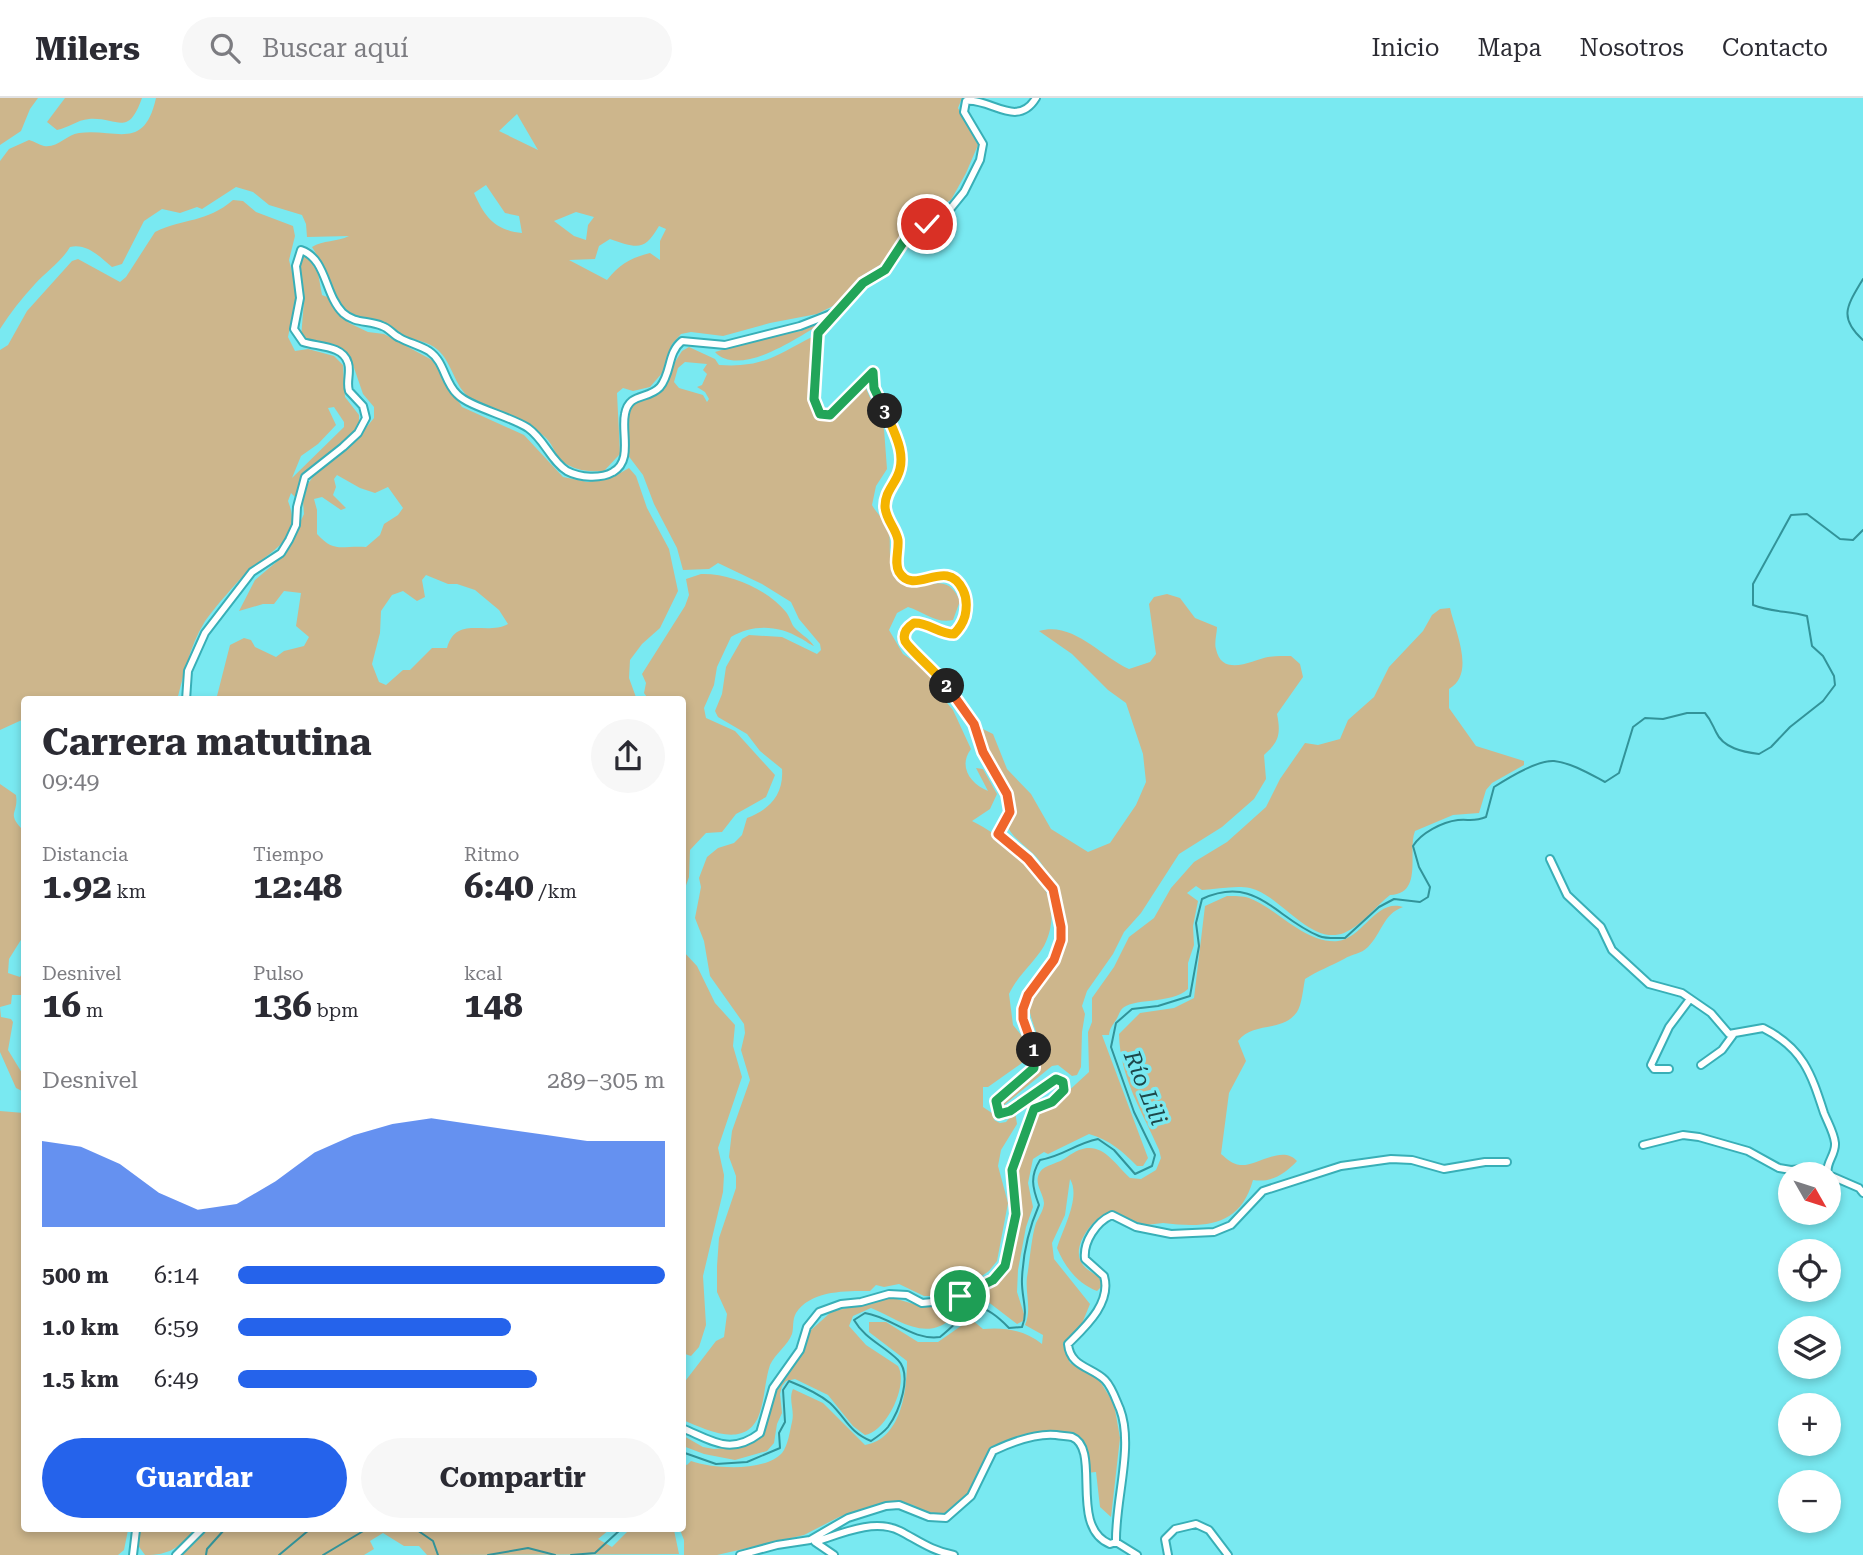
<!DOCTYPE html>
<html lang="es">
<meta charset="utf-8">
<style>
body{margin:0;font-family:"Roboto Serif",serif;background:#f7f7f7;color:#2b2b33;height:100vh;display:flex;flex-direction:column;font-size:26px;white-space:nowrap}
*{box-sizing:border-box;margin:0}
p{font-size:23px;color:#7c7c81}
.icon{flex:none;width:38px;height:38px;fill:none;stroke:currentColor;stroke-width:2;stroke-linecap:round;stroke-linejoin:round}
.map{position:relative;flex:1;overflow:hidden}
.side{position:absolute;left:21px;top:598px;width:665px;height:836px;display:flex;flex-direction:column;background:#fff;border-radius:7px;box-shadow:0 4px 10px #0003}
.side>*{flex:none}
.needle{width:46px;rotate:129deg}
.buttons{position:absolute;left:1778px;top:1064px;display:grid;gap:14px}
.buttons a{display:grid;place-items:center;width:63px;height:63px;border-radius:50%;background:#fff;box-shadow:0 4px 10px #0003;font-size:35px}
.pin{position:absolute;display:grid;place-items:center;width:60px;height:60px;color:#fff;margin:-30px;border:4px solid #fff;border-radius:50%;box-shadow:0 2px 7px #0007}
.km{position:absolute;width:35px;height:35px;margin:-18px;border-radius:50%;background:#222;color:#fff;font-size:19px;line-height:35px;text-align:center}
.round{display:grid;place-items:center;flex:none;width:74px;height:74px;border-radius:37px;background:#f7f7f7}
.head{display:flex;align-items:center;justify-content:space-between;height:119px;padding:0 21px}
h1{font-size:38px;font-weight:700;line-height:52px}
.figures{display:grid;grid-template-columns:repeat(3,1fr);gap:10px;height:119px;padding:7px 21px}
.figures div{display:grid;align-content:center}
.figures b{font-size:35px;font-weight:700}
.figures small{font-size:19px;font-weight:400}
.figures p{font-size:19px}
.chart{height:196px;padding:14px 21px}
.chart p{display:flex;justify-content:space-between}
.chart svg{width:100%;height:126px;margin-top:7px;fill:#2563eb;opacity:.7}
.button{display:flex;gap:14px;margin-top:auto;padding:14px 21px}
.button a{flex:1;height:80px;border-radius:42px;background:#2563eb;color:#fff;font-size:28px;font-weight:700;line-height:80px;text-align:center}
.button a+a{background:#f7f7f7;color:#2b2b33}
ul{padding:0 21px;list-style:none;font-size:23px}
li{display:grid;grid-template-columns:112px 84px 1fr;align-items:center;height:52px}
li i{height:18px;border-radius:9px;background:#2563eb}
header{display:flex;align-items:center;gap:42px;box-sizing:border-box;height:98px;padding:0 35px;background:#fff;border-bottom:2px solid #e1e1e2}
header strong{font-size:33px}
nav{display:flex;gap:38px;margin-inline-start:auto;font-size:24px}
.search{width:490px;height:63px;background:#f7f7f7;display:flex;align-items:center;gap:18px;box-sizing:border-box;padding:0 24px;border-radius:38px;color:#7c7c81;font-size:26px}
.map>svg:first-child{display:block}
</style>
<header>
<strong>Milers</strong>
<div class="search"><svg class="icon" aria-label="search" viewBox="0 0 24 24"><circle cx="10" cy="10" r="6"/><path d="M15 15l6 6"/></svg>Buscar aquí</div>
<nav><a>Inicio</a><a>Mapa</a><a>Nosotros</a><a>Contacto</a></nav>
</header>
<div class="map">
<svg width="1863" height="1457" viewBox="0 0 1863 1457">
<rect width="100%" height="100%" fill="#79e9f1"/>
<!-- green -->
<path fill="#cdb68c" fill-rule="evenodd" d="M0,0h38l-8,11 -9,22 -21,14z
M65,0h77c-14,40 -24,19 -53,21 -12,1 -21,9 -32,11l-10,-8z
M156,0h806l-4,10 20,37 -12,28 -15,27 -28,14 -16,13 -22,35 -25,15 -19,25 -24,12 -47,9 -47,13 -32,-4 -10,2 -9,10 -9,28 -13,15 -17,4 -10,-3 -6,5 3,61 -16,17c-13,1 -25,0 -36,-6 -13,-6 -13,-19 -23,-28 -21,-20 -52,-23 -75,-39 -16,-12 -17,-34 -32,-48 -10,-9 -22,-9 -34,-14 -8,-3 -14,-11 -22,-14 -12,-4 -25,-1 -35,-10 -14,-12 -23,-47 -35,-65 11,-7 25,-5 37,-11l-42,1 -1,-13 -4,-9 -33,-10 -16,-13 -17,-5 -34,22 -5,-2 -17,6 -18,-4 -18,12 -22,43 -10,3c-12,-10 -25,-24 -42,-20 -9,15 -23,24 -35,37 -13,14 -25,29 -35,45v-168l9,-12 20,-9c5,1 10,5 15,6 14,2 22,-11 35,-13 37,-5 65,19 77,-35zM517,16l21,36 -39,-19zM486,87l19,28 14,3 3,17c-28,-3 -37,-16 -48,-40zM576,114l18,5 -6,8 -2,15 -12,-4 -20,-15zM659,128l7,3 -6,12v19l-10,-7c-20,5 -30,11 -43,27l-38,-20 26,-1 4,-13 11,-7c27,9 34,13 49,-13z
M233,102l10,1 13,11 37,14 2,10 -6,24 8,32 -9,45 7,14 13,-2 26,7 9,9 2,32 14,18v10l-6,9 -52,48 -6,15 -4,-4 -3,8c14,35 -12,47 -34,65 -9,6 -45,48 -50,57 -14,23 -20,51 -27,77h-153v19l-24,11v-380l8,-5 19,-34 45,-50 6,-2 42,23 6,-5 29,-45c29,-14 51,-9 78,-32zM334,309l10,15v5l-52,51 9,-22 17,-12 18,-19 -8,-17z
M304,154l14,21 4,22 5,2 22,26 19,9 16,2 48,26 30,47 62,28 39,42 25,5 27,-6 14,-8 7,8 11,32 22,41 9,42 -18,37 -18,16 -12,16 -1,18 8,22h-421l14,-55 14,-7 7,2 4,7 21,10 8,-6 20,-5 5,-9 -13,-11 5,-33 -17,-2 -10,13h-11l-24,7 16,-31 26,-22 10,-16 13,-28 -1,-13 5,-17 6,-9 38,-30 22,-27v-11l-11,-13 -11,-32 -16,-15 -18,-1 -17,-8 3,-37 -6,-42zM337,377l23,13 15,5 13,-6 15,21 -5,7 -14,9 -4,11 -14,12c-24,-2 -31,7 -49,-13v-24l-3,-11 8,-2 19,13 5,-2 -13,-13 3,-8 -2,-8zM426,477l22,9h9l18,6 24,20 9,14c-21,12 -52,-9 -61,24h-15l-22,22h-7l-17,15 -7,-3 -7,-18 8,-31 1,-22 11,-16 11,-4 14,10 8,-4 -3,-17z
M825,223c-23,14 -85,58 -110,31l49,-15 37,-6z
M814,238l1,4 -5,9c8,19 -4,38 1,59l14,10 11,-6 9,-16 19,-12 20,45 3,40 -11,17 -4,19c4,8 13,15 16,22 5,18 -4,37 13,51 22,19 44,-12 59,23l-7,19c-17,4 -29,-8 -45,-13l-11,6 -8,17 14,24 21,14 9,10 9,19 11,13 18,39c-13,17 -1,35 17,42l-12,-23 7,1 14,25 -7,15 -18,12c43,22 100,70 72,125 -10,17 -27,30 -35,48l4,31 9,11 5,16 -5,11 -34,24h-5v20l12,8 -1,5 6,3 6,-1 9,-11 2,13 -16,26 -3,16 10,37 -11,58 -8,10 -16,11 -41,14h-8l-25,-12 -15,3 -8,-2 -6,6c-24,0 -59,-1 -74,22 -4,7 -2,14 -4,21 -4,11 -17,20 -22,31 -5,15 -5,32 -10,47 -12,39 -53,18 -77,8v-36l33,-43 8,-4 3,-23 -10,-22v-26l2,-28 17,-50v-12l-7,-19 3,-26 18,-51 -9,-30 4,-17 -1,-9 -34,-48 -6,-35 -9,-23 6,-31 -2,-9 8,-21 11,-9 16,-5 8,-8 5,-17c22,-8 37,-23 35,-49l-22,-18 -13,-17 -29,-17 -3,-6 7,-17 4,-27 16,-28 7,-4 33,2 35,17 4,-4 -1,-6 -21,-25 -8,-17 -29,-18 -44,-21 -9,6 -26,1 -6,-22 -23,-44 -11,-29 -16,-21 -1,-35 7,-16 22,-10 27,-42 7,-4 26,12 4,6c45,3 57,-10 95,-29zM685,264l22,2 -4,6 4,4 -5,11 -5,2 8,5 4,7 -2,3 -4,-7 -24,-7 -5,-6 4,-14z
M701,476c30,-1 67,16 85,38 4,5 5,11 8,15 6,7 15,11 20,19 -5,-2 -8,-5 -14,-8 -22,-13 -47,-14 -69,-1l-14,30 -3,18 -10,23 2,10 29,13 40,44 -9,22 -30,17 -14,18 -16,1 -16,17 -1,27 -6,17 -1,-194h-33l-5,-7 2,-10 -4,-9 43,-68 4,-11 -3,-16z
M1167,496l13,4 15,20 22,9c0,6 -3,16 -1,22 6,29 37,11 52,8 8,-1 15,-1 23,-1l9,8 3,13 -26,37c4,20 2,28 -13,41l2,24 -12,20 -32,28 -43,27 -38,59 -17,19 -11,22 -26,37 -5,15 3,8 -3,18 -1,35 -4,8 -5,1 -14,-11 -6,1 -48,39 -3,-3c11,-13 44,-28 42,-48 -2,-13 -12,-31 -14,-47 5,-16 16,-28 25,-42 19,-33 7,-73 -13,-102 -9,-14 -30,-24 -35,-40 15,-27 0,-34 -12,-56 -6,-10 -9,-21 -13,-32l2,-6 10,5 14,35 24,25 20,35 37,23 22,-9 26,-38 10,-23 -3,-28 -17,-51 -18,-13 -36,-36 -33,-23c34,-10 61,25 90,38l21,-7 6,-8 -7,-50 5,-7z
M1450,510c5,23 26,66 -1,81v19l27,38 48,15v4l-32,18 -6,7 -7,23 -26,2 -38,16c-8,20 9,63 -25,64 -14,11 -29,31 -46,38 -34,13 -63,-38 -94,-45 -14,-3 -33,1 -48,2l-6,-4 -9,7 11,8 -5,25 1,19 -6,18v26c-17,16 -57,8 -67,21 -2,3 -3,7 -5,10 -4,6 -6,8 -7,15h-7l46,123 -5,8h-6c-15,-15 -27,-26 -48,-32l-41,20 -4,-2 -11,7 -5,24 5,24 -7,20 -8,43 -1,22 7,22 -1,7 -6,3 -30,-23h-14c-9,6 -17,14 -26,21 -25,18 -51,-4 -76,-14l-18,8 -4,10 17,19 32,21c11,19 -12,66 -33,69l-12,-9 -25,-31 -33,-16 -9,2 -4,5 -2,8 2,19 -5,11 -3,19 -7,8 -32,9 -31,-6 -21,-8 -1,-11 21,12 11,2 26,-2 11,-5 14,-20 9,-32 25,-32 11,-27 21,-19 59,-15 27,8 20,1 50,-21 14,-14 16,-49 -2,-63 19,-42 5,-9 24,-12 26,-24 -1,-40 4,-10v-24l22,-31 15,-30 25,-19 17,-30 23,-26 33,-20 39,-35 14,-28 25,-36 13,2 22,-6 8,-19 26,-23 15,-30 34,-36 9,-16 8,-6z
M0,686l16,11c3,20 -11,17 8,36v77l-3,7 3,20 -15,24 -1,14 12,4 4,-7v25h-12l-1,9 -11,3 1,10 10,2 2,3 -5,28 14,23 2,19 -8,-4 -16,-36z
M1227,798c7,0 16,0 22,2 29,11 56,46 89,43 25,-3 38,-43 65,-34 -20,7 -21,26 -35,40 -7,7 -16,7 -24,12 -13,7 -27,12 -39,20 -2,10 -3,25 -8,33 -15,21 -44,9 -59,29l8,20 -17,32 -8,61c6,5 11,10 19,11 16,2 42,-21 57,-4 -12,13 -26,22 -44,19 -13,47 -48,48 -90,43l-17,2 -39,-12c-14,6 -35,32 -26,49 5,10 18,11 22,23l-6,6c-20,-8 -32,-24 -40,-43 6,-20 24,-51 13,-69l-5,36 -13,28 2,16 36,45 -9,22 -18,17 7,20 28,15 16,26 6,34 -9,79 -11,-10 -4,-35 -10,1v-22l-18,-17 -27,-3 -47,15 -10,13 -11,30 -25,25h-18l-17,-9 -19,-3 -13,1 -42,14 -35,18 -87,20h-33v-15l-4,-10h2l1,-67 4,2 4,-4c22,8 74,11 91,-8 6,-7 8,-23 10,-31 3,-12 -4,-22 1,-33l30,14 42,42c36,-6 42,-53 42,-84l-38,-29v-10h17l32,20h20l33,-23 12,10c22,-2 42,1 59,15l1,-9 -18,-10c7,-15 0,-32 2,-48 3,-17 4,-38 9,-54 3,-6 8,-14 8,-20 -1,-11 -11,-20 -4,-31 4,-7 20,-9 27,-15 31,-23 44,3 63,21l11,1 15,-9 5,-12 -2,-8c-17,-39 -39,-72 -40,-116l21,-21 34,-5 20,-10 11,-92z
M682,852l15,16 18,37 20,22 -2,21 9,31 -24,71 6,27 -1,17 -20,84 3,49 -7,22 -8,9 -9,-3z
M0,1013l24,2v417h104l-4,20 -6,5h-118z
M139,1432h56c-17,18 -25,25 -50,25l-8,-11z
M205,1432h404l-11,9 14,8 17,-17h45l5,24 -252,1 -8,-9h-15l-21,-13 -13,8 4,8 -10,6h-184z"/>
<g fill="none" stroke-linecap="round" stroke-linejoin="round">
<!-- stream -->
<path stroke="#329399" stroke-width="2" d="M1863,181c-16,27 -25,38 0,61
M682,1354l34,12 31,-2 33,-14 -1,-15 6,-11 -2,-32 6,-9c15,6 29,12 41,22 16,15 19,29 41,38 6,-4 13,-9 17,-14 11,-15 25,-52 10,-67 -15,-15 -33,-21 -44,-40l11,-7c27,4 47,28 75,24 30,-23 32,-47 69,-9l13,-1c7,-16 -1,-30 0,-48 1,-25 7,-51 17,-74 -7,-18 -9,-29 1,-45 24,-4 34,-16 58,-21l16,11 21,24 17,-8 3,-11 -21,-43 -23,-65 5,-24 16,-14 26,-3 32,-10 9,-50 -3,-23 6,-24c54,-25 73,19 117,37 7,3 18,2 26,2l34,-31 15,-8 26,3 8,-5 2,-10 -11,-20 -6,-21c8,-13 29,-24 45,-26 11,-1 16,2 28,-3l8,-30c14,-9 44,-27 60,-26 18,2 36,13 51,21l14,-9 14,-46 12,-9 18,1 24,-6h18c6,7 7,11 11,19 7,16 27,20 43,22l12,-7 19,-20 33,-26 12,-16 -1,-9 -11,-20 -11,-10 -5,-30c-18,-5 -36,-4 -54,-11v-21l38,-69 16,-1 33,25 13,1 10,-10
M417,1432l16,11 5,14
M206,1457l1,-6 17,-19
M279,1457l30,-25
M323,1457l42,-25
M488,1457l40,-7 27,7
M571,1457l24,-2 25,-23"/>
<defs>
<path id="minor" d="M186,602l2,-29 17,-38 47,-61 29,-19 8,-13 7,-15 1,-18 8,-30 38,-30 15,-14 8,-15 -3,-12 -14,-15c-3,-9 2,-19 -1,-28 -5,-18 -31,-16 -45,-21l-9,-13 6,-31 -4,-32 5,-16c26,9 23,44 42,63 12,11 26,7 39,13 7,2 11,9 18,12 9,5 19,7 29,13 16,11 15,31 28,43 12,13 53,22 71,34 17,12 22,32 39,43 13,7 34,8 46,1 20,-11 8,-40 12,-58 4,-22 23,-14 35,-27 12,-15 7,-34 22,-46l43,4 75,-19 36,-14
M1550,761l17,36 34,32 11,23 37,34 33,9 29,20 18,21 34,-6c40,20 48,45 61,85 4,10 10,20 11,30 1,12 -10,20 -7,31
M1701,967l21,-15 11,-15
M1669,971h-15l-3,-4 18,-38 21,-28
M1643,1047l40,-10 16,2 49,14 31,17 12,2 23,-2 14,6
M1829,1077l30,13 4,5
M682,1330c29,12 48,28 78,5l13,-45 27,-38 7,-23 12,-15 22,-8 20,-2 28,-8 18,1 15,8 21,-2 35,-13 22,-14 9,-20 7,-39 -4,-46 21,-60 19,-7 12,-12 -1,-8 -7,-3 -52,36 -5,-1 -3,-13 5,-5 33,-28c6,-20 -14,-38 -11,-58 4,-20 23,-32 31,-50 18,-39 -2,-79 -31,-106 -8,-8 -19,-12 -26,-20l13,-22v-7l-3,-11 -24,-42 -10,-28 -34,-49 -35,-35 1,-8 9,-9 40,10c16,-14 18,-51 -6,-58 -14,-4 -41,17 -50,-5 -4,-9 1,-21 -1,-32 -3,-14 -15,-23 -11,-40 3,-14 16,-24 16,-40 -1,-25 -22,-47 -28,-70 -1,-5 0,-11 -1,-16l-43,43 -10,-1 -6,-15 4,-66 45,-50 22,-13 21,-32 45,-30 13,-16 16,-32 3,-16 -19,-32 2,-11c25,-3 51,28 70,-3
M815,1444c25,-8 59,-24 85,-11 19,10 32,20 54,24
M815,1444l19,13
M1116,1444c-1,-42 18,-96 4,-133 -4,-9 -8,-22 -15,-29 -13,-13 -35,-13 -37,-36 17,-17 44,-41 36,-68l-19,-17c-2,-17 11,-37 27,-44l24,12 35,7 43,-2 17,-7 32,-34 78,-25 50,-7 21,1 32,9 41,-7h22
M133,1457l3,-25
M176,1457l25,-25
M740,1457l37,-10 33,-5 38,-22 38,-12 13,-1 30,12 17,1 25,-22 22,-45c17,-8 43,-18 63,-16 5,1 11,1 16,2 30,12 -4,90 38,107l6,-2 21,13
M1168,1457l-3,-16 10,-10 21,-5 13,6 19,25"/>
</defs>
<!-- minor casing -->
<use href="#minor" stroke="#38afb7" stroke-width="10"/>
<!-- minor -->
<use href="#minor" stroke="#fff" stroke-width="6"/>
</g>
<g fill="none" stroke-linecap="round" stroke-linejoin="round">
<defs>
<path id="split-1" d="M960,1198l33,-16 12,-14 11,-52 -4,-44 22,-61 18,-7 12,-12 -1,-8 -7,-3 -46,32 -11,3 -3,-13 38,-33v-18"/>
<path id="split-2" d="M947,588l27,38 9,28 24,42 3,18 -12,22 30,25 25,30 8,38v13l-7,20 -26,35 -5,14v10l11,31"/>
<path id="split-3" d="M885,313c9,21 23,44 12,66 -5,10 -12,17 -12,29 0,13 11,22 13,34 1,11 -4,23 1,32 16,26 47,-17 64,18 4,8 4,17 2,26 -2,7 -5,12 -11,18 -15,0 -26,-12 -40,-11 -6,4 -12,10 -9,18 2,6 35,35 42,45"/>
<path id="split-4" d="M885,313l-11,-23 -1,-16 -43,43 -10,-1 -6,-15 4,-66 45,-50 22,-13 21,-32 21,-14"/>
</defs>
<!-- split-1 casing -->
<use href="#split-1" stroke="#fff" stroke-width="14"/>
<!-- split-2 casing -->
<use href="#split-2" stroke="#fff" stroke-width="14"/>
<!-- split-3 casing -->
<use href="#split-3" stroke="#fff" stroke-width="14"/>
<!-- split-4 casing -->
<use href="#split-4" stroke="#fff" stroke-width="14"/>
<!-- split-1 -->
<use href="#split-1" stroke="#22a559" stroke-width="9"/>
<!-- split-2 -->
<use href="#split-2" stroke="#f0652b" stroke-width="9"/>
<!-- split-3 -->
<use href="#split-3" stroke="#f5b400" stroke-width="9"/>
<!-- split-4 -->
<use href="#split-4" stroke="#22a559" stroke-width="9"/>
</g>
<g text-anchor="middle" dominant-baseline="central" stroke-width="7" stroke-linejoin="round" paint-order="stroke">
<!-- water labels -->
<g font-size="23" font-style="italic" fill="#1c474a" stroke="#79e9f1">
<text transform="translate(1145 990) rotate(68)">Río Lili</text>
</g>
</g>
</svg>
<div class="buttons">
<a><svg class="needle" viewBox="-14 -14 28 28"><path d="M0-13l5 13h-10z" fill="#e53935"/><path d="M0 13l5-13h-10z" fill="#7c7c81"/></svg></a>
<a><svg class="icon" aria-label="locate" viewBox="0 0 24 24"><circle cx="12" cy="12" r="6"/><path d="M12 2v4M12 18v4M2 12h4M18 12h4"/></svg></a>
<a><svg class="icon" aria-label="layers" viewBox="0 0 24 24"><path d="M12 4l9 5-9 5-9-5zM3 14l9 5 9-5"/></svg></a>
<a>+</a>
<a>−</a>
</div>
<div class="pin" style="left:960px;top:1198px;background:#1e9e55"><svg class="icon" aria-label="arrive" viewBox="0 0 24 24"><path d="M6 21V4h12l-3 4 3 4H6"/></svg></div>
<div class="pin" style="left:927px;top:126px;background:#d93025"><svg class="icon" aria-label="check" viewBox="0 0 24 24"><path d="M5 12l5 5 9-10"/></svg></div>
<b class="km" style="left:1034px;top:952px">1</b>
<b class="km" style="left:947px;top:588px">2</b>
<b class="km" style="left:885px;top:313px">3</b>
<section class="side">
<div class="head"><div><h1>Carrera matutina</h1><p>09:49</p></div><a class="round"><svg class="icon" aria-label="share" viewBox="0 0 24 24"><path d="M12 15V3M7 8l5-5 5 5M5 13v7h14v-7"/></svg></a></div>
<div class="figures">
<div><p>Distancia</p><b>1.92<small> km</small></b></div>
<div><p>Tiempo</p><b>12:48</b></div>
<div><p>Ritmo</p><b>6:40<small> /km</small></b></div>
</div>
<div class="figures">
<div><p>Desnivel</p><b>16<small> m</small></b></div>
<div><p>Pulso</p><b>136<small> bpm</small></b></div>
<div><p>kcal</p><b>148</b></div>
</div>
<div class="chart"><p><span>Desnivel</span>289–305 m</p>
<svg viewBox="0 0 160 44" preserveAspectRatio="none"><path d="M0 44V14L10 16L20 22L30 32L40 38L50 36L60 28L70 18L80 12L90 8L100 6L110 8L120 10L130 12L140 14L150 14L160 14V44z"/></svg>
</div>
<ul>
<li><b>500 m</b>6:14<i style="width:100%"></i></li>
<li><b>1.0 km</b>6:59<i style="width:64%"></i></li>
<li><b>1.5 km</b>6:49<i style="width:70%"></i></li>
</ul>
<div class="button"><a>Guardar</a><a>Compartir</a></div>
</section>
</div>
